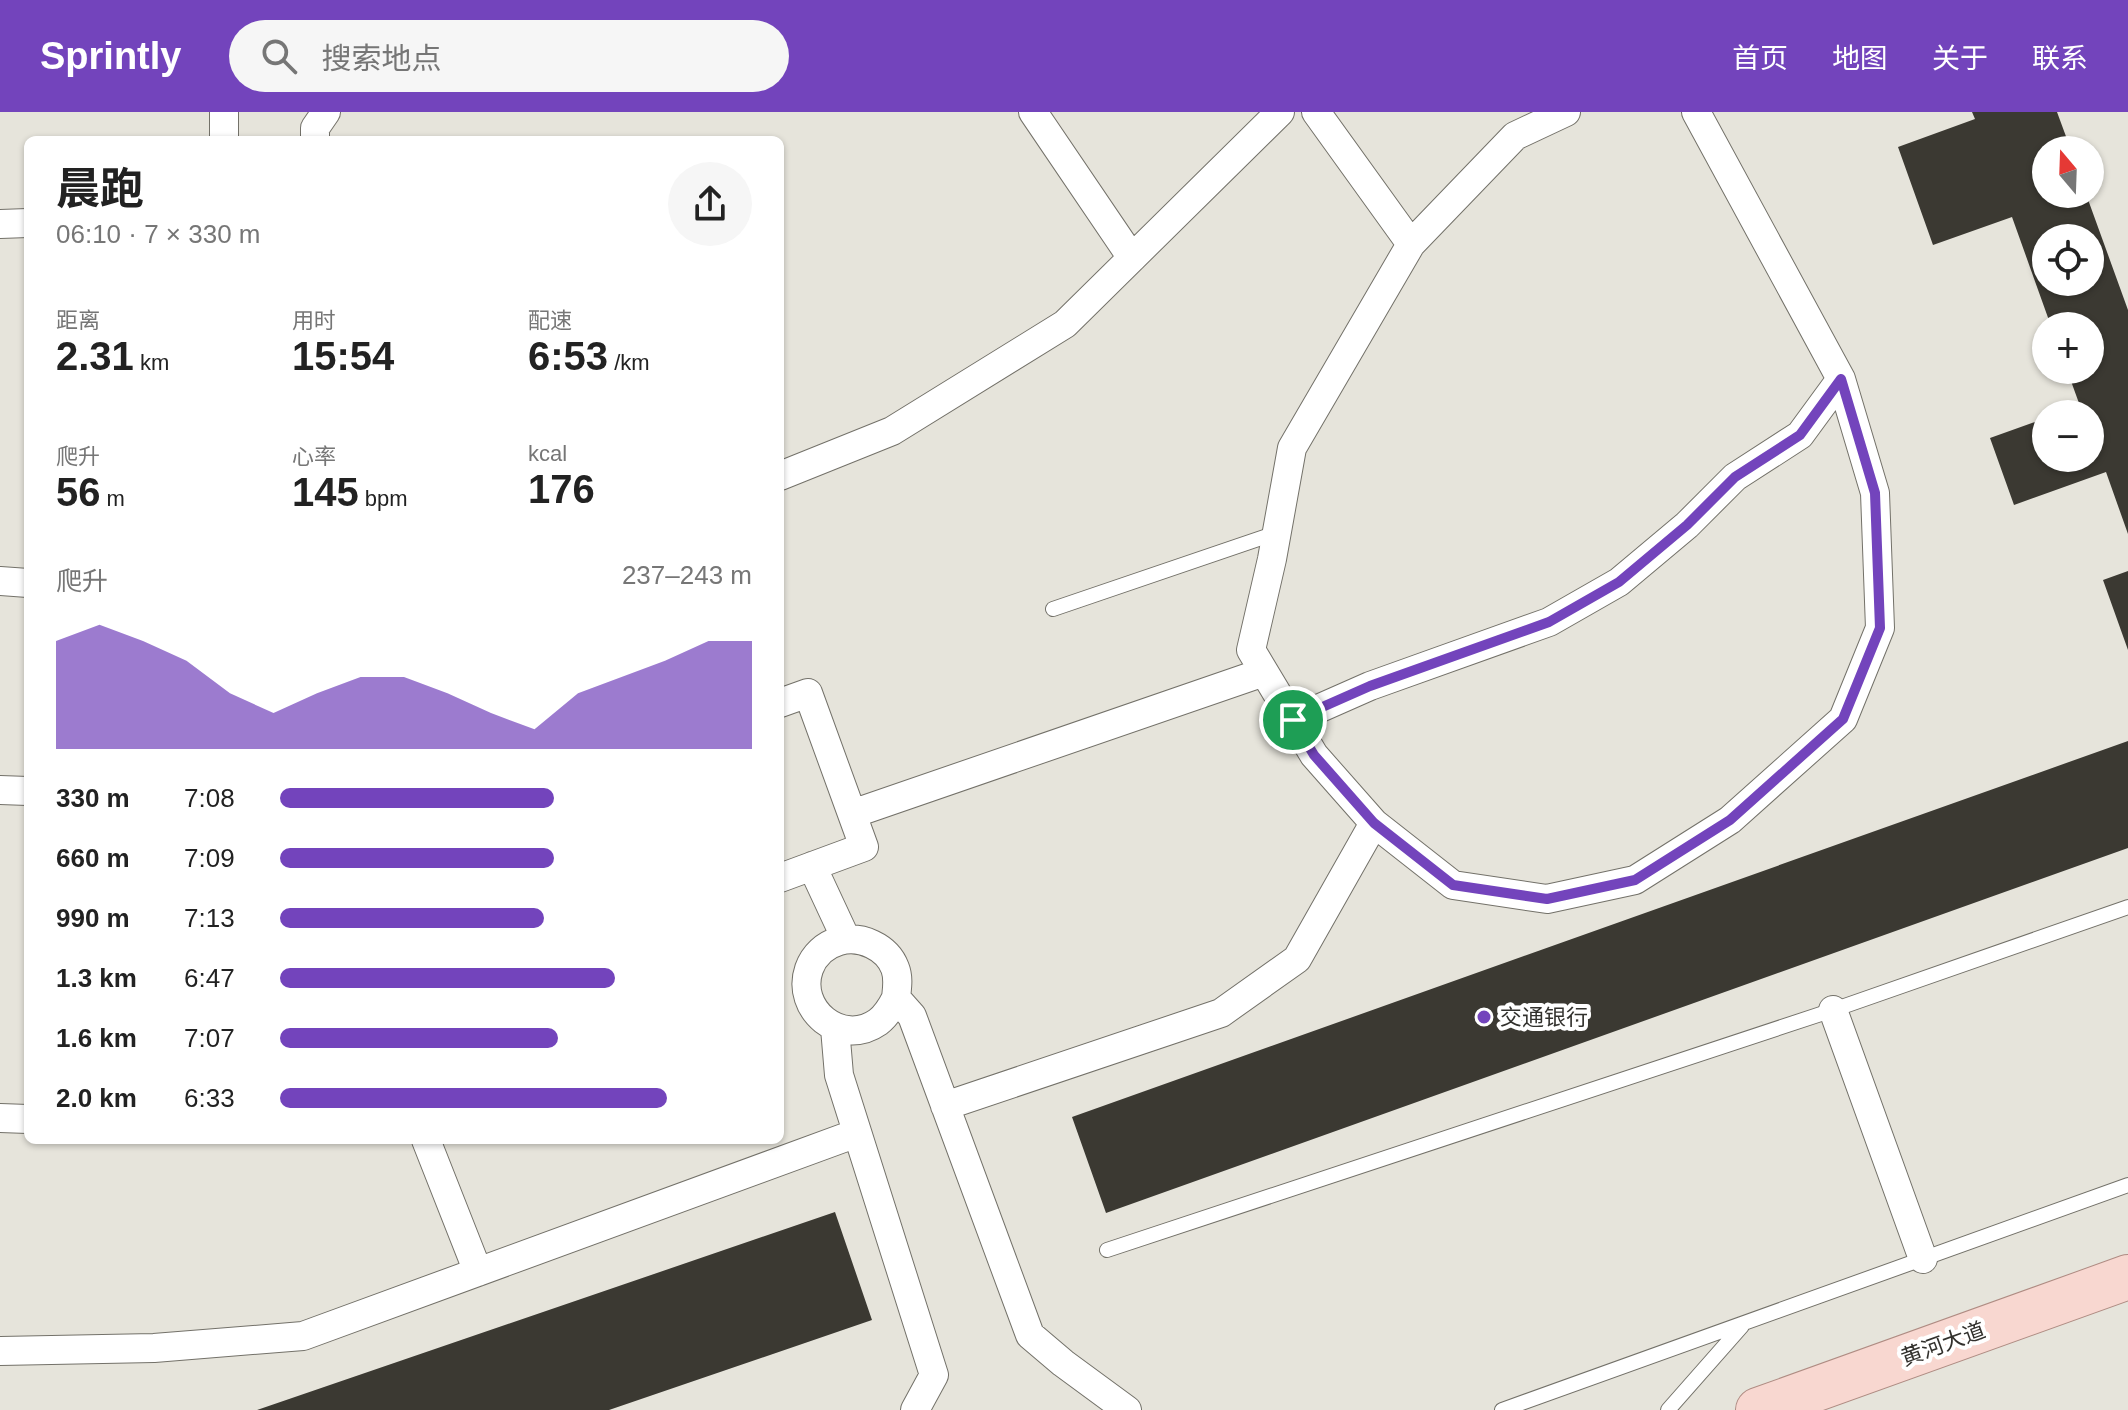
<!DOCTYPE html>
<html lang="zh">
<meta charset="utf-8">
<style>
body{margin:0;font-family:Helvetica,"Noto Sans SC",sans-serif;background:#f6f6f6;color:#222;height:100vh;display:flex;flex-direction:column;font-size:30px;white-space:nowrap}
*{box-sizing:border-box;margin:0}
p{font-size:26px;color:#767676}
.icon{flex:none;width:44px;height:44px;fill:none;stroke:currentColor;stroke-width:2;stroke-linecap:round;stroke-linejoin:round}
.map{position:relative;flex:1;overflow:hidden}
.sheet{position:absolute;left:24px;top:24px;width:760px;height:1008px;display:flex;flex-direction:column;background:#fff;border-radius:12px;box-shadow:0 2px 6px #0004}
.sheet>*{flex:none}
.needle{width:52px;rotate:341deg}
.fabs{position:absolute;left:2032px;top:24px;display:grid;gap:16px}
.fabs a{display:grid;place-items:center;width:72px;height:72px;border-radius:50%;background:#fff;box-shadow:0 2px 6px #0004;font-size:40px}
.pin{position:absolute;display:grid;place-items:center;width:68px;height:68px;color:#fff;margin:-34px;border:4px solid #fff;border-radius:50%;box-shadow:0 2px 8px #0007}
.round{display:grid;place-items:center;flex:none;width:84px;height:84px;border-radius:42px;background:#f6f6f6}
.headline{display:flex;align-items:center;justify-content:space-between;height:136px;padding:0 32px}
h1{font-size:44px;font-weight:700;line-height:60px}
.stats{display:grid;grid-template-columns:repeat(3,1fr);gap:12px;height:136px;padding:8px 32px}
.stats div{display:grid;align-content:center}
.stats b{font-size:40px;font-weight:700}
.stats small{font-size:22px;font-weight:400}
.stats p{font-size:22px}
.chart{height:224px;padding:16px 32px}
.chart p{display:flex;justify-content:space-between}
.chart svg{width:100%;height:144px;margin-top:8px;fill:#7344bc;opacity:.7}
ul{padding:0 32px;list-style:none;font-size:26px}
li{display:grid;grid-template-columns:128px 96px 1fr;align-items:center;height:60px}
li i{height:20px;border-radius:10px;background:#7344bc}
header{display:flex;align-items:center;gap:48px;box-sizing:border-box;height:112px;padding:0 40px;background:#7344bc;color:#fff}
header strong{font-size:38px}
nav{display:flex;gap:44px;margin-inline-start:auto;font-size:28px}
.search{width:560px;height:72px;background:#f6f6f6;display:flex;align-items:center;gap:20px;box-sizing:border-box;padding:0 28px;border-radius:44px;color:#767676;font-size:30px}
.map>svg:first-child{display:block}
</style>
<header>
<strong>Sprintly</strong>
<div class="search"><svg class="icon" aria-label="search" viewBox="0 0 24 24"><circle cx="10" cy="10" r="6"/><path d="M15 15l6 6"/></svg>搜索地点</div>
<nav><a>首页</a><a>地图</a><a>关于</a><a>联系</a></nav>
</header>
<div class="map">
<svg width="2128" height="1298" viewBox="0 0 2128 1298">
<rect width="100%" height="100%" fill="#e6e4db"/>
<!-- building -->
<path fill="#3b3932" fill-rule="evenodd" d="M1972,0h85l14,38h-25v44h40l42,116v224l-22,-62 -92,33 -24,-67 56,-20v40h44v-44h-31l21,-8 -13,-36h23v-44h-39l-39,-109 -79,28 -35,-98 77,-28zM2046,126h44v44h-44z
M2128,459v79l-25,-70z
M2128,629v107l-1022,365 -34,-96z
M835,1100l37,108 -263,90h-352z"/>
<g fill="none" stroke-linecap="round" stroke-linejoin="round">
<defs>
<path id="lane" d="M1053,497l223,-76
M1107,1138l726,-240 295,-103
M1502,1298l626,-225
M1668,1298l74,-84"/>
<path id="street" d="M224,0v28
M1033,0l99,146
M1316,0l95,132
M1566,0l-51,24 -104,108 -119,204 -20,111 -21,91 63,105 60,68 79,62 94,14 88,-19 95,-60 113,-101 37,-91 -5,-135 -34,-114 -145,-267
M315,28v-12l11,-16
M0,112l28,-1
M780,364l112,-45 173,-107 215,-212
M0,469l28,2
M780,591l28,-10 56,154 -84,31
M1293,608l77,-34 179,-64 70,-40 68,-57 48,-48 65,-42 41,-56
M0,678l28,1
M852,702l412,-142
M812,754l34,73
M896,886c-5,10 -10,18 -18,24 -37,26 -83,-13 -69,-53 5,-14 16,-24 30,-28 22,-6 48,6 56,27 4,10 2,20 1,30l16,18 118,319 33,28 64,47
M1833,898l90,249
M835,916l4,47 95,300 -19,35
M945,994l276,-93 76,-54 77,-136
M0,1006l28,1
M426,1028l52,132
M0,1239l154,-3 149,-12 554,-203"/>
<path id="primary" d="M1758,1298l370,-133"/>
</defs>
<!-- lane casing -->
<use href="#lane" stroke="#737169" stroke-width="16"/>
<!-- street casing -->
<use href="#street" stroke="#737169" stroke-width="30"/>
<!-- primary casing -->
<use href="#primary" stroke="#af8c83" stroke-width="46"/>
<!-- lane -->
<use href="#lane" stroke="#fff" stroke-width="14"/>
<!-- street -->
<use href="#street" stroke="#fff" stroke-width="28"/>
<!-- primary -->
<use href="#primary" stroke="#f8d7d0" stroke-width="44"/>
</g>
<g fill="none" stroke-linecap="round" stroke-linejoin="round">
<defs>
<path id="route" d="M1841,267l34,114 5,135 -37,91 -113,101 -95,60 -88,19 -94,-14 -79,-62 -60,-68 -21,-35 77,-34 179,-64 70,-40 68,-57 48,-48 65,-42z"/>
</defs>
<!-- route casing -->
<use href="#route" stroke="#fff" stroke-width="16"/>
<!-- route -->
<use href="#route" stroke="#7344bc" stroke-width="10"/>
</g>
<!-- markers -->
<circle fill="#7344bc" stroke="#fff" stroke-width="3" cx="1484" cy="905" r="8"/>
<g text-anchor="middle" dominant-baseline="central" stroke-width="8" stroke-linejoin="round" paint-order="stroke">
<!-- poi labels -->
<g font-size="22" fill="#32312d" stroke="#fff" text-anchor="start">
<text x="1500" y="905">交通银行</text>
</g>
<!-- street labels -->
<g font-size="22" fill="#32312d" stroke="#fff">
<text transform="translate(1943 1232) rotate(-20)">黄河大道</text>
</g>
</g>
</svg>
<div class="fabs">
<a><svg class="needle" viewBox="-14 -14 28 28"><path d="M0-13l5 13h-10z" fill="#e53935"/><path d="M0 13l5-13h-10z" fill="#767676"/></svg></a>
<a><svg class="icon" aria-label="locate" viewBox="0 0 24 24"><circle cx="12" cy="12" r="6"/><path d="M12 2v4M12 18v4M2 12h4M18 12h4"/></svg></a>
<a>+</a>
<a>−</a>
</div>
<div class="pin" style="left:1293px;top:608px;background:#1e9e55"><svg class="icon" aria-label="arrive" viewBox="0 0 24 24"><path d="M6 21V4h12l-3 4 3 4H6"/></svg></div>
<section class="sheet">
<div class="headline"><div><h1>晨跑</h1><p>06:10 · 7 × 330 m</p></div><a class="round"><svg class="icon" aria-label="share" viewBox="0 0 24 24"><path d="M12 15V3M7 8l5-5 5 5M5 13v7h14v-7"/></svg></a></div>
<div class="stats">
<div><p>距离</p><b>2.31<small> km</small></b></div>
<div><p>用时</p><b>15:54</b></div>
<div><p>配速</p><b>6:53<small> /km</small></b></div>
</div>
<div class="stats">
<div><p>爬升</p><b>56<small> m</small></b></div>
<div><p>心率</p><b>145<small> bpm</small></b></div>
<div><p>kcal</p><b>176</b></div>
</div>
<div class="chart"><p><span>爬升</span>237–243 m</p>
<svg viewBox="0 0 160 44" preserveAspectRatio="none"><path d="M0 44V11L10 6L20 11L30 17L40 27L50 33L60 27L70 22L80 22L90 27L100 33L110 38L120 27L130 22L140 17L150 11L160 11V44z"/></svg>
</div>
<ul>
<li><b>330 m</b>7:08<i style="width:58%"></i></li>
<li><b>660 m</b>7:09<i style="width:58%"></i></li>
<li><b>990 m</b>7:13<i style="width:56%"></i></li>
<li><b>1.3 km</b>6:47<i style="width:71%"></i></li>
<li><b>1.6 km</b>7:07<i style="width:59%"></i></li>
<li><b>2.0 km</b>6:33<i style="width:82%"></i></li>
</ul>
</section>
</div>
